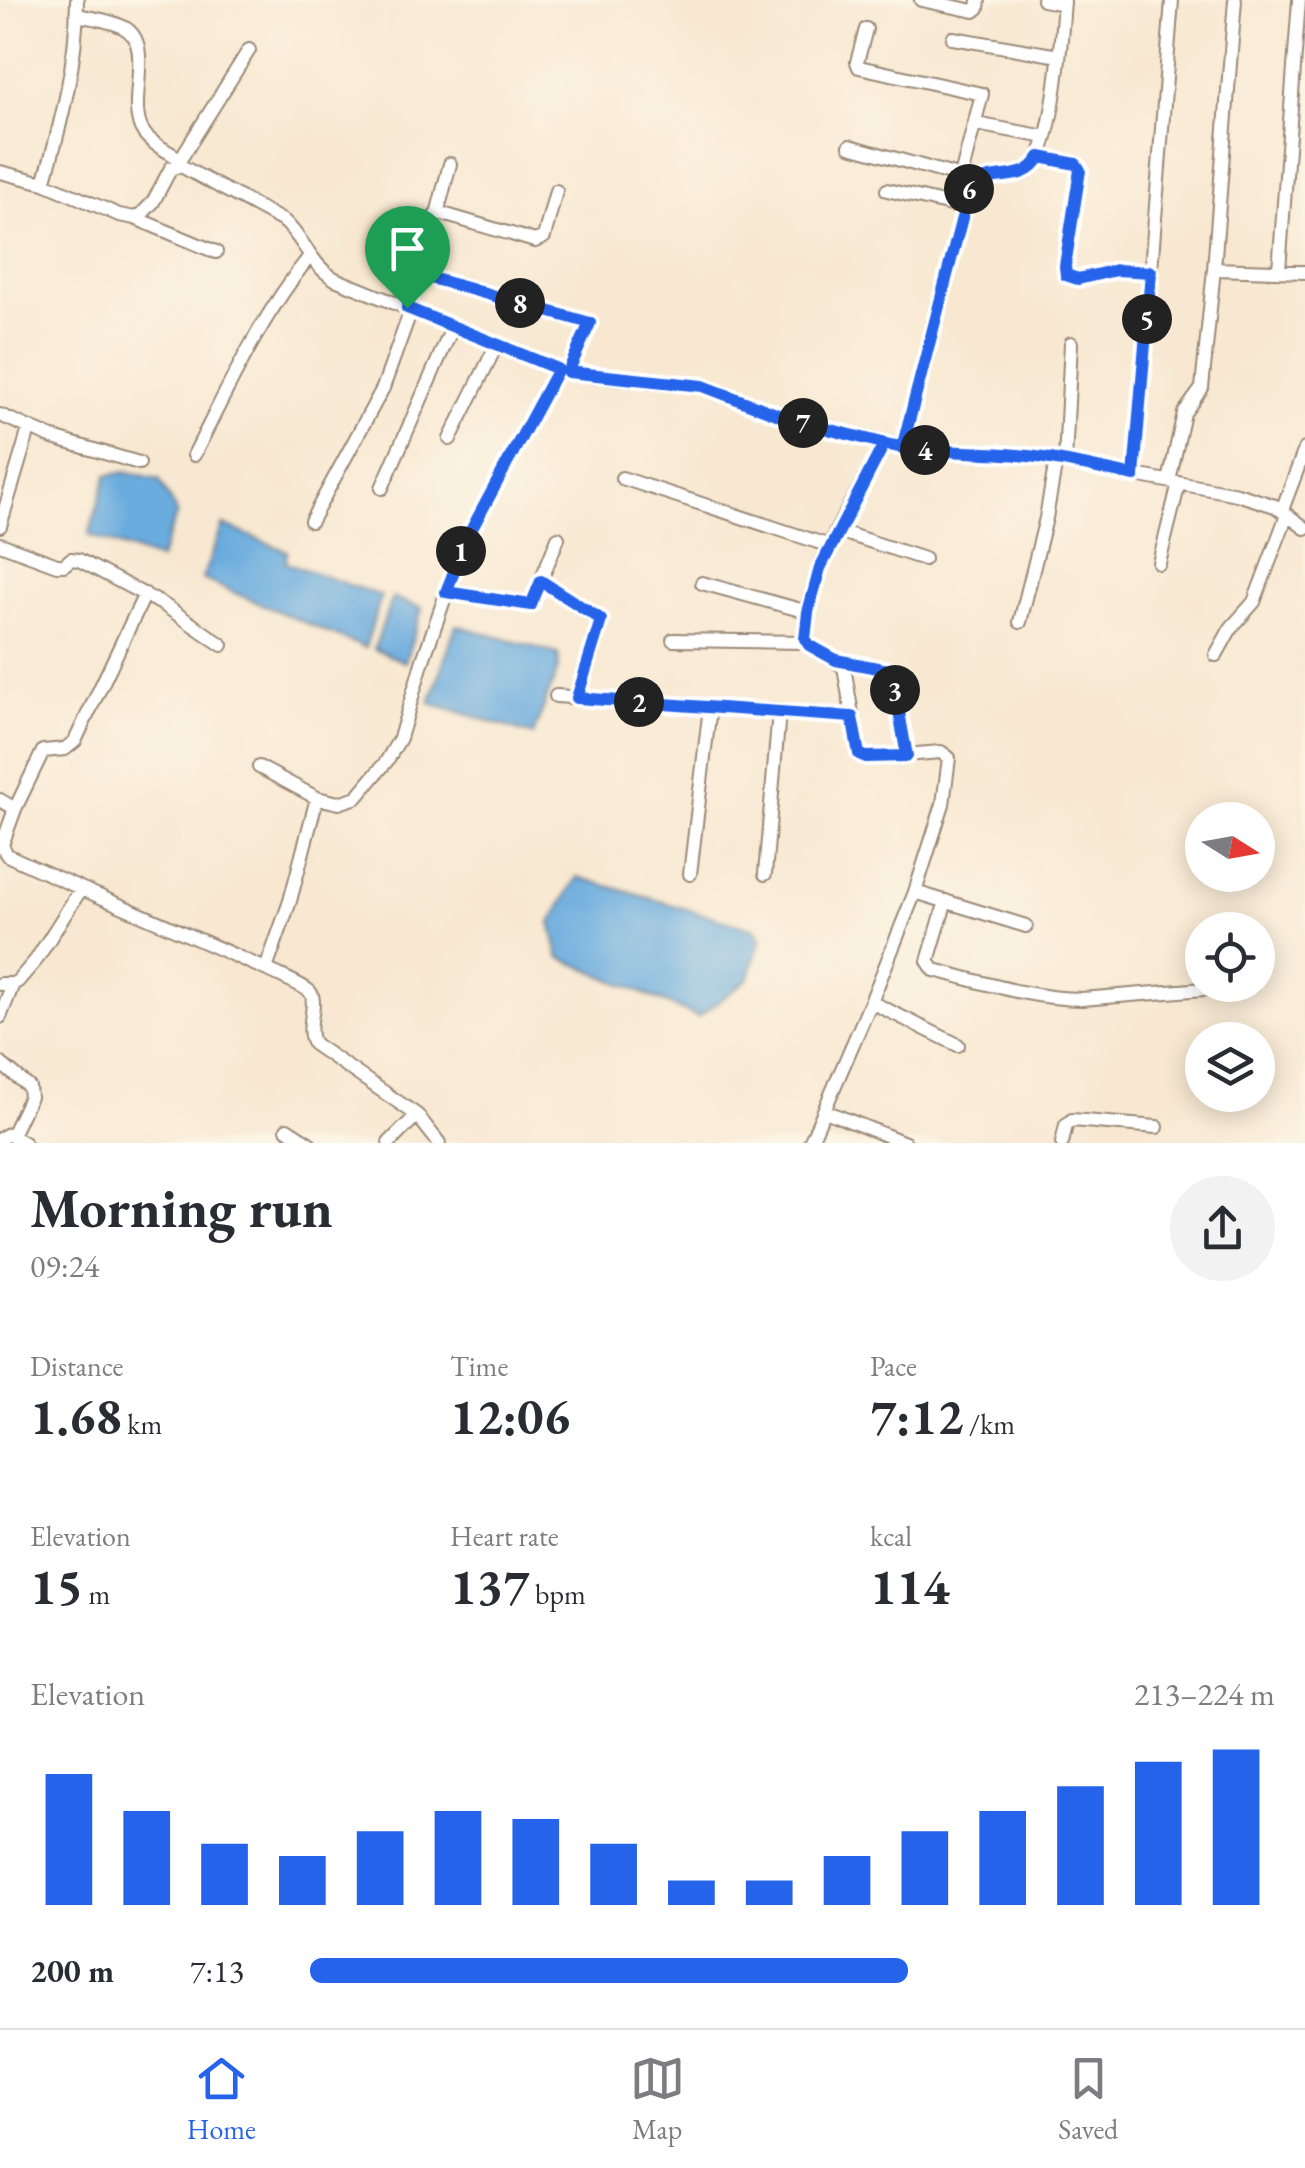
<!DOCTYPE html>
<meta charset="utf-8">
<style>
body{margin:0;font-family:"EB Garamond",serif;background:#f2f2f3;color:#2b2b33;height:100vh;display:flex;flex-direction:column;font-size:38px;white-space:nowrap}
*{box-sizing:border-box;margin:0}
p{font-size:32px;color:#7c7c81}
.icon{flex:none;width:55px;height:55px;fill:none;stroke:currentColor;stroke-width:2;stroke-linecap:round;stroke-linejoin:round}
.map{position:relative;height:1143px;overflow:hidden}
.sheet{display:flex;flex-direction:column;background:#fff;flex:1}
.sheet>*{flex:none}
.needle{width:65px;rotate:101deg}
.controls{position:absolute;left:1185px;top:802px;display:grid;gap:20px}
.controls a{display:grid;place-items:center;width:90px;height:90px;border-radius:50%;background:#fff;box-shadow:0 5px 25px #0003;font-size:50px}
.pin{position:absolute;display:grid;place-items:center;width:85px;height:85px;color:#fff;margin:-102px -42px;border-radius:50% 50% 50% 0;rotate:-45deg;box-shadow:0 0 10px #0007}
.pin .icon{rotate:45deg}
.km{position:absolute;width:50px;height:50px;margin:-25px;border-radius:50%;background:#222;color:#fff;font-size:28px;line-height:50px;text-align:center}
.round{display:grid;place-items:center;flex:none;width:105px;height:105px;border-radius:52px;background:#f2f2f3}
.summary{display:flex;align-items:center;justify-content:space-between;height:170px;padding:0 30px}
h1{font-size:55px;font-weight:700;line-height:75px}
.metrics{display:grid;grid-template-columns:repeat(3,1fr);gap:15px;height:170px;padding:10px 30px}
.metrics div{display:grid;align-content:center}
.metrics b{font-size:50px;font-weight:700}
.metrics small{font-size:28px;font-weight:400}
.metrics p{font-size:28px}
.chart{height:280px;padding:20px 30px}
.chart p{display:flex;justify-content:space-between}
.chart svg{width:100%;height:180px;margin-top:10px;stroke:#2563eb;stroke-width:6}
ul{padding:0 30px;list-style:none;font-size:32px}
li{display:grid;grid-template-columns:160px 120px 1fr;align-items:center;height:75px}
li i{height:25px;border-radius:12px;background:#2563eb}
.tabs{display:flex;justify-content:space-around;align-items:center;height:140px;border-top:2px solid #e1e1e2;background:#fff;font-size:28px;color:#7c7c81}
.tabs a{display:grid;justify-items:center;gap:5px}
.tabs .selected{color:#2563eb}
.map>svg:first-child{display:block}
</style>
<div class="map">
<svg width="1305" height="1143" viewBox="0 0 1305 1143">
<rect width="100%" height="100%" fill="#fcf5e5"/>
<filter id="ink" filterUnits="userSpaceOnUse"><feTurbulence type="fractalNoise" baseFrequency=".01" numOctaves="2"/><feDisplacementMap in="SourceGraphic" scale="20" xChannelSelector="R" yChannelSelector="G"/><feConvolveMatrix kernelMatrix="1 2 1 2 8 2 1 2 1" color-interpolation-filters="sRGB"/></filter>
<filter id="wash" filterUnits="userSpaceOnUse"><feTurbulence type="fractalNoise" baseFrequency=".0048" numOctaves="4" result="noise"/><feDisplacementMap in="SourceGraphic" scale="40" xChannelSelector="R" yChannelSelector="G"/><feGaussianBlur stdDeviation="2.25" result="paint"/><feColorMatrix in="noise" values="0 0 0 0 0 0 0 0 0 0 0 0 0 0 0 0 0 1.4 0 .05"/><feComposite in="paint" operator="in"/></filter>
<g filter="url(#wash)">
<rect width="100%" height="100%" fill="#f8e8d1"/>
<!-- water -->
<path fill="#6aacde" stroke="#526b7e" stroke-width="2.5" d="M127,472l32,7 18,34 -18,47 -70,-25 18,-60z
M223,525l64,26 -1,12 95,33 -16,52 -163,-69z
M392,598l30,10 -17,54 -31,-13z
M456,625l102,29 1,12 -26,69 -103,-32z
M577,877l178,52 6,10 -13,40 -50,38 -139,-60 -8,-34z"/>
</g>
<g filter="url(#ink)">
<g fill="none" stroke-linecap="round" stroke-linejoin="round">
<defs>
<path id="street" d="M921,0l53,11 4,-3 1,-8
M1043,0l21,4
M77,15c15,3 33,5 46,12 33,16 3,75 19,103 7,13 26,21 38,29
M866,29l-9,33 2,5 123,27 -21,82
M953,38l106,18
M976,124l70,13
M850,146l118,33
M1040,157l36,6 4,7 -15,96 1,9 12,4 37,-9 36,2
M176,166l73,-116
M0,172l44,11 75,32 16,3 6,-3 12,-13 18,-34 10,-2 104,56c19,18 27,44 50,57l223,90 33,7 112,10 88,34 111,27 136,10 199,37 38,12 30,22
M44,183c17,-59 33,-121 33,-183
M887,190l77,18
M437,214l13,-50
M135,218l81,34
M1214,269l91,3
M1279,270l20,-270
M417,274l172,49 -21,49
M407,308l26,-90 4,-4h6l92,27 9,-4 12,-46
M0,415l53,23 86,25
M450,439l47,-95
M902,447l68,-260c17,-15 42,-5 60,-17 24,-16 32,-140 34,-170
M194,455c35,-69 67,-139 116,-199
M1065,461l6,-118
M1135,475l37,-475
M622,478l208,68
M1169,481l15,-68 18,-25 12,-119 21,-269
M382,488l71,-162
M1282,510l23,-61
M311,521l72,-133 28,-78
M0,526l29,-97
M838,531l86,28
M0,544l57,21h7l7,-6 8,1 85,45 58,40
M1159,563l20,-80
M541,581l60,40 -24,77
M702,583l106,29
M446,592l85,13 27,-67
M1020,622l26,-104 10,-58
M673,640l132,2
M1216,655l15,-27 23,-26 33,-87
M839,661l49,9 4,4 15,82
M556,696l296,21
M259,767l58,31 22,5 18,-6 29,-35 14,-24 22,-75 40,-115 96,-179
M0,800l15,9 -13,36 5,10c77,36 156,68 233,103 13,6 63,26 70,34 9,11 -6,36 4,52l103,71 22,28
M15,809l28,-58 22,-2 10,-8 70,-147
M690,874l20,-167
M765,874l14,-162
M915,892l111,34
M946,901l-18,60 6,9c49,12 97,29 148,29l171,-14
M266,969l24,-68 27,-103
M0,984h13l5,-3 18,-21 45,-71
M871,1002l87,43
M0,1017l13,-33
M0,1063l29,24 1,10 -18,38
M825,1111l80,32
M287,1129l22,14
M0,1139l8,-5 16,9
M389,1143l28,-28
M810,1143l61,-141 44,-110 28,-88 6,-46 -8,-6 -61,5 -21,-2 -15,-88 -39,-25c-2,-68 48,-140 79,-198
M1062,1143l4,-18 6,-5 85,7"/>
</defs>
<!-- street casing -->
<use href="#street" stroke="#9a8978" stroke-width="16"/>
<!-- street -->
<use href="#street" stroke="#fff" stroke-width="12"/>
</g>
</g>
<g fill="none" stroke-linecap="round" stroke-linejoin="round" filter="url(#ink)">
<defs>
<path id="route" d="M407,308l151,61 -90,167 -22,56 85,13 10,-24 58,37 2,2 -24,78 275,19 7,37 7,3 41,-1 -15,-82 -4,-4 -52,-10 -27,-15 -4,-6 3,-27 12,-44 64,-124c44,9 89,7 134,11 39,3 78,13 116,21l17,-204 -35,-2 -38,9 -12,-4 -1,-9 15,-96 -4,-6 -36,-7c-17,29 -47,11 -70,30l-68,261 -110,-28 -89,-34 -135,-14 22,-49 -173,-49 -10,34"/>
</defs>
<!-- route casing -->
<use href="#route" stroke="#fff" stroke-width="20"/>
<!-- route -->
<use href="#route" stroke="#2563eb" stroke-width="12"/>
</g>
</svg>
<div class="controls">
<a><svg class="needle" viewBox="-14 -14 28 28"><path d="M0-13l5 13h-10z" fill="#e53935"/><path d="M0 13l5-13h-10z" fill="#7c7c81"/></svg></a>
<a><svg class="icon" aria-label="locate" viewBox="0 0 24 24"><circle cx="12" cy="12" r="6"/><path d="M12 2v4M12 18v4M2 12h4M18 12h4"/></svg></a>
<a><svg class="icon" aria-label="layers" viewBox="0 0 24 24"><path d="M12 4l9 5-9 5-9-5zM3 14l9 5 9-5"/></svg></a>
</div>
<div class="pin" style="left:407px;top:308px;background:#1e9e55"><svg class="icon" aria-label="arrive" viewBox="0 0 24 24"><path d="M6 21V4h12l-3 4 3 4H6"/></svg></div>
<b class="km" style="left:461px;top:551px">1</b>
<b class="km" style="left:639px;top:702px">2</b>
<b class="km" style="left:895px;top:690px">3</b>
<b class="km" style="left:925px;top:450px">4</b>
<b class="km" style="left:1147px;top:319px">5</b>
<b class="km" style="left:969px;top:189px">6</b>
<b class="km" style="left:803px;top:423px">7</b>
<b class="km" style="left:520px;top:303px">8</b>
</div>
<section class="sheet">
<div class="summary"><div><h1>Morning run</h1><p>09:24</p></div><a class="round"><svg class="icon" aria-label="share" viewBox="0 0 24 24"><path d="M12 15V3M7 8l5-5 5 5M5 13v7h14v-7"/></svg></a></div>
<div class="metrics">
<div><p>Distance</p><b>1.68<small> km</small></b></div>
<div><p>Time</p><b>12:06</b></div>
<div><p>Pace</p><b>7:12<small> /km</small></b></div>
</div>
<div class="metrics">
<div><p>Elevation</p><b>15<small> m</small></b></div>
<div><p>Heart rate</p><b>137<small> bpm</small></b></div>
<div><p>kcal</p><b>114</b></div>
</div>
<div class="chart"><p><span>Elevation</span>213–224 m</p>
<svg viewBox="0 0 160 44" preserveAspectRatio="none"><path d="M5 44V12M15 44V21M25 44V29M35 44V32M45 44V26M55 44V21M65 44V23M75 44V29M85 44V38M95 44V38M105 44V32M115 44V26M125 44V21M135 44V15M145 44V9M155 44V6"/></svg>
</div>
<ul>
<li><b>200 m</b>7:13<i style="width:62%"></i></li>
</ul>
</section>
<nav class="tabs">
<a class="selected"><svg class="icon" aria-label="home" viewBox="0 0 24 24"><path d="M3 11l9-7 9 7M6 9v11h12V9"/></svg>Home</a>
<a><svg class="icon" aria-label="map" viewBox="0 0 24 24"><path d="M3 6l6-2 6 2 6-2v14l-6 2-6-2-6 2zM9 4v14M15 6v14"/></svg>Map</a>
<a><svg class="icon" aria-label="saved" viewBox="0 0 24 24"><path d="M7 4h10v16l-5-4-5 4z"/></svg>Saved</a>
</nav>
